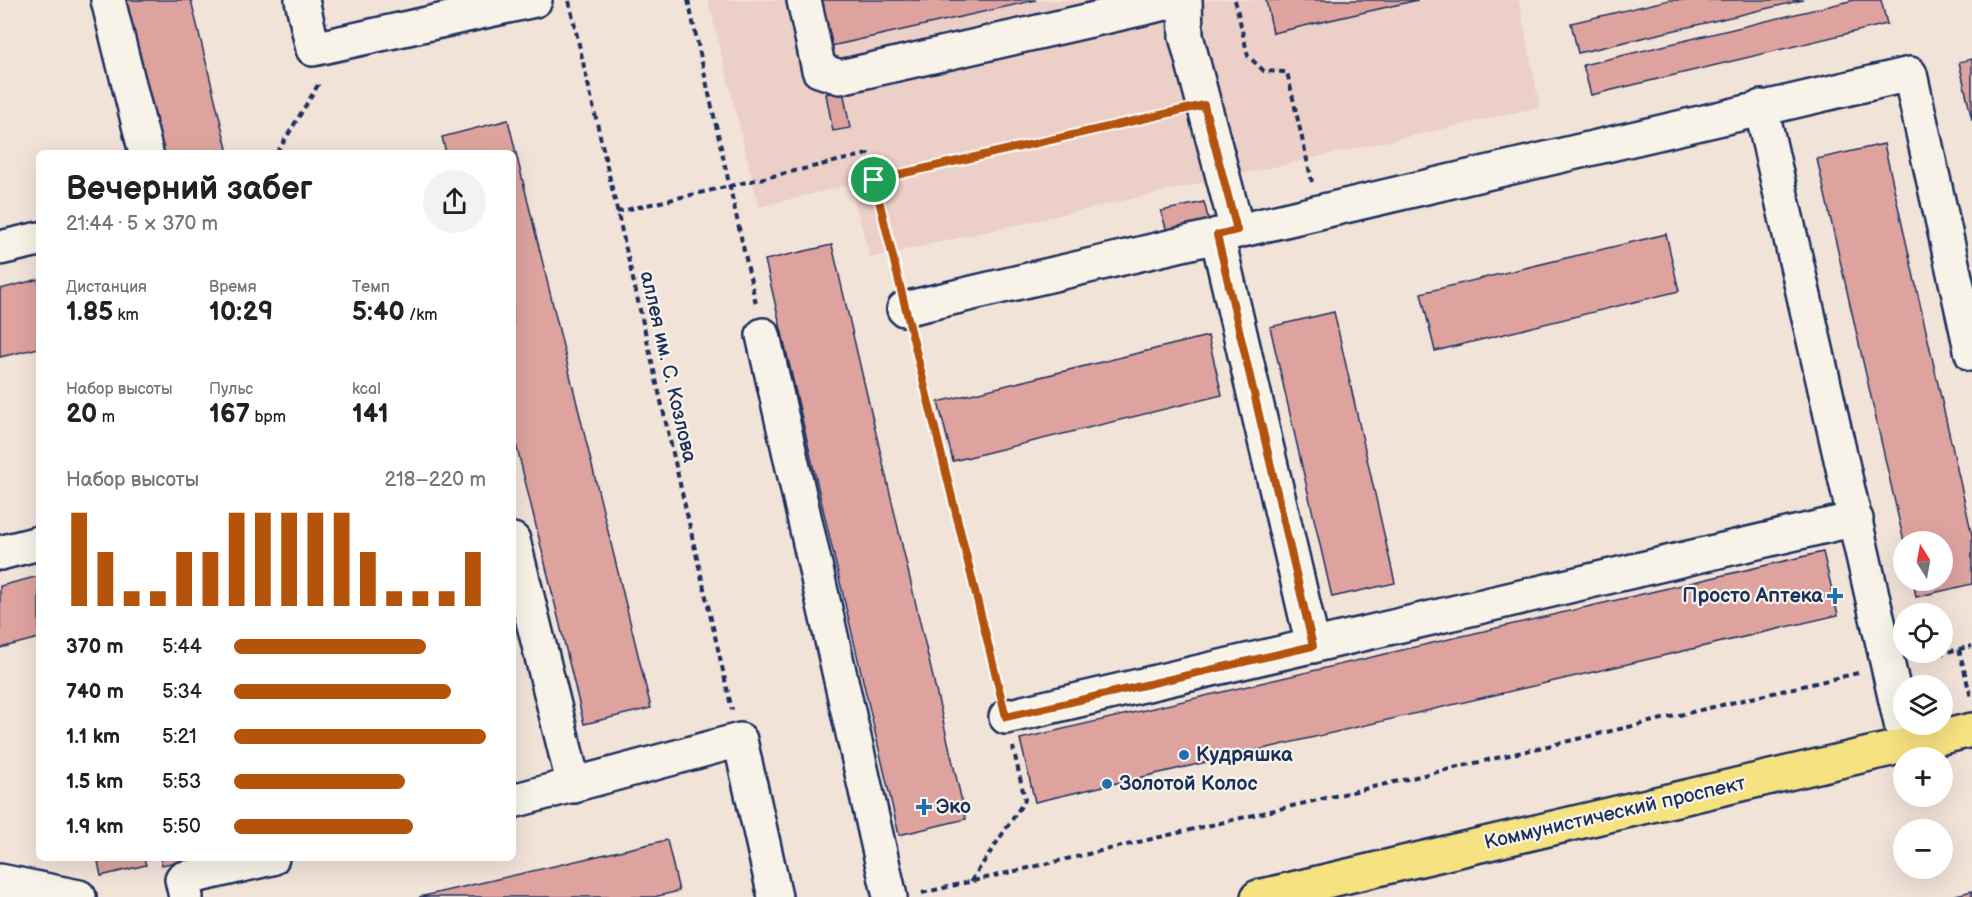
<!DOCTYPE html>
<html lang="ru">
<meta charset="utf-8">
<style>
body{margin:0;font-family:"Balsamiq Sans",sans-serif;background:#f2f2f2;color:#202124;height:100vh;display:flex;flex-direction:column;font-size:22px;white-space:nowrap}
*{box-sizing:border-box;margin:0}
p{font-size:20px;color:#757577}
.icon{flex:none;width:33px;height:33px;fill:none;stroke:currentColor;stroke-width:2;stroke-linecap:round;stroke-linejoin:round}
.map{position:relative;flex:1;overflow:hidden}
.panel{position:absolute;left:36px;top:150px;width:480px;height:711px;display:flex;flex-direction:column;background:#fff;border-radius:9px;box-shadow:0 6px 24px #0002}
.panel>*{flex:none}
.needle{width:39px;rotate:349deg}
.controls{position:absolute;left:1893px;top:531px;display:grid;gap:12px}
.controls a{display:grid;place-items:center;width:60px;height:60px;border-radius:50%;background:#fff;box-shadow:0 6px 24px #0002;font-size:30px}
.pin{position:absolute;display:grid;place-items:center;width:51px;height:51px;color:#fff;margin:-26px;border:3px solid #fff;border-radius:50%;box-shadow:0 2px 6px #0007}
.round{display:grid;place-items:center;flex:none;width:63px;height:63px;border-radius:32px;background:#f2f2f2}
.headline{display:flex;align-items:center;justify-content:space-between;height:102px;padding:0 30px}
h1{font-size:33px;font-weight:700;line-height:45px}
.stats{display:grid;grid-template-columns:repeat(3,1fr);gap:9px;height:102px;padding:6px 30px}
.stats div{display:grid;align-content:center}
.stats b{font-size:26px;font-weight:700}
.stats small{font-size:16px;font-weight:400}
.stats p{font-size:16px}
.chart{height:168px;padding:12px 30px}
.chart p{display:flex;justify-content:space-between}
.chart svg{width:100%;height:108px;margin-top:6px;stroke:#b45309;stroke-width:6}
ul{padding:0 30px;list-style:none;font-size:20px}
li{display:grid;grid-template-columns:96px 72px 1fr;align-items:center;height:45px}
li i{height:15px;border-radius:8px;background:#b45309}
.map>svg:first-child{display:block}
</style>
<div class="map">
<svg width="1972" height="897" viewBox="0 0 1972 897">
<rect width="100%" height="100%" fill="#f2e3d9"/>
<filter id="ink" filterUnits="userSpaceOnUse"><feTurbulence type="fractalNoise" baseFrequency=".0167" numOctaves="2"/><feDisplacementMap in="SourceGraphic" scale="12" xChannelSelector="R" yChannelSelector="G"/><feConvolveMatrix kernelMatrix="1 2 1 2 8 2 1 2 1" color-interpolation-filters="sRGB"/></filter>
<g filter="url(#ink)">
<!-- built -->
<path fill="#ecd0c8" d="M708,0h811l21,107 -670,151 -20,-73 -91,22z"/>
<!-- building -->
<path fill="#dea39f" stroke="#1b2f5e" stroke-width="1.5" d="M121,0h70l37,153h-70z
M820,0h216l-205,46z
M1266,0h152l-145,33z
M1669,0h134l-225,53 -7,-30z
M1854,0h27l6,24 -296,71 -8,-30z
M1972,59v61l-13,-58z
M843,90l7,38 -17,3 -7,-37z
M508,120l143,588 -67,16 -71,-293v-278h-67l-4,-16z
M1884,144l88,391v49l-56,13 -3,-17h29v-38h-38l-87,-383z
M1204,202l6,23 -42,10 -7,-24z
M1666,234l13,57 -244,60 -14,-58z
M832,245l134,574 -67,16 -134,-575z
M39,279v69l-39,9v-68z
M1334,312l61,271 -63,14 -62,-270z
M1208,336l14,59 -269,66 -15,-59z
M1823,552l15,63 -803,187 -15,-63z
M39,576v62l-39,10v-62z
M667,840l12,51 -25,6h-235z
M114,858h30l2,7 -45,11 -3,-14z
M160,858h21l1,3 -20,4z
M1972,891v6h-24z"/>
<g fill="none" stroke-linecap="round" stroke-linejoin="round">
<defs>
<path id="minor" d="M108,0l38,153
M302,0l11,49 222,-49
M804,0l15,70 21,7 339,-77
M1185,0l1,36 51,194
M1761,107l145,638
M1217,235l96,411
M0,248l39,-9
M904,309l1006,-235 62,280
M763,335l127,562
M513,540l61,246
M0,553l39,-10
M1006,717l850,-198
M513,801l227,-61 35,157
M0,881l79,16
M186,897l-4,-18 90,-21"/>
<path id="major" d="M1258,897l714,-167"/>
</defs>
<!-- minor casing -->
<use href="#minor" stroke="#1b2f5e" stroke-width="38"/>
<!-- major casing -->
<use href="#major" stroke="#1b2f5e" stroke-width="38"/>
<!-- path -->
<path stroke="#1b2f5e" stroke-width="4" stroke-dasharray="6 4.5" stroke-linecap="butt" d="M688,0l68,304
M1235,0l13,56 16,15 23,1 25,110
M569,1l163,709
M277,153l41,-68 -1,-4
M875,180l297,-68
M617,212l251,-58 29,125
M912,339l87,348
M1959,649l12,49
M1918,659l54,-13
M971,881l54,-81 -12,-53
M922,893l936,-220"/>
<!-- minor -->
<use href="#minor" stroke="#f7f3e8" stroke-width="33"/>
<!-- major -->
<use href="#major" stroke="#f7e281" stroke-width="33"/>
</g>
</g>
<g fill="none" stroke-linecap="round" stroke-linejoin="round" filter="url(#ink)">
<defs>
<path id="route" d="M1204,105l33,125 -20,5 96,411 -307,71 -132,-537z"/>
</defs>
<!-- route casing -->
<use href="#route" stroke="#fff" stroke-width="12"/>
<!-- route -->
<use href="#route" stroke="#b45309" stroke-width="8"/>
</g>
<!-- markers -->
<g fill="#1f6fb2" stroke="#f7f3e8" stroke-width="2">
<path d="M1832 587h6v6h6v6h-6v6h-6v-6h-6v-6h6z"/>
<circle cx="1184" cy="755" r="6"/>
<circle cx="1107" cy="784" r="6"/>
<path d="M921 798h6v6h6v6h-6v6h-6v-6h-6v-6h6z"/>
</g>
<g text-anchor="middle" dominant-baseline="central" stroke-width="4.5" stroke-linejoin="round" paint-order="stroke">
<!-- street labels -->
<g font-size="20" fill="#1b2f5e" stroke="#f7f3e8">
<text transform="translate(668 367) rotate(77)">аллея им. С. Козлова</text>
<text transform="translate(1615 813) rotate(-13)">Коммунистический проспект</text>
</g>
<!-- poi labels -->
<g font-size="20" font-weight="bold" fill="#1b2f5e" stroke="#f7f3e8" text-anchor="start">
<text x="1823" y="596" text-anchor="end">Просто Аптека</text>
<text x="1196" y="755">Кудряшка</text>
<text x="1119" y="784">Золотой Колос</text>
<text x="936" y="807">Эко</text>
</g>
</g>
</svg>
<div class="controls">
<a><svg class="needle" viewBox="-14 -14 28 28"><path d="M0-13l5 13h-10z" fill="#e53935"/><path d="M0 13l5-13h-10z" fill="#757577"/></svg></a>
<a><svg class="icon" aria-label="locate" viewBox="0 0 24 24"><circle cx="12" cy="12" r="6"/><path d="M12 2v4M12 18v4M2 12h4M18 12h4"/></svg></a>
<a><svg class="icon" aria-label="layers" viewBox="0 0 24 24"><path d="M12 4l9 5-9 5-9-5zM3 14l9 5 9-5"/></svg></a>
<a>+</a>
<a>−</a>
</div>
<div class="pin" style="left:874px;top:180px;background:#1e9e55"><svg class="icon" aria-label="arrive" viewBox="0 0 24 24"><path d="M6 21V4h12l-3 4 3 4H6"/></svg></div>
<section class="panel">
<div class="headline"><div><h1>Вечерний забег</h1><p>21:44 · 5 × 370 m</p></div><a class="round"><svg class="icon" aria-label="share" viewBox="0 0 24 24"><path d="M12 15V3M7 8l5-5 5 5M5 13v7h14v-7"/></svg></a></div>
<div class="stats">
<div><p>Дистанция</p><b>1.85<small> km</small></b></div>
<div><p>Время</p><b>10:29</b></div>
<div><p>Темп</p><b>5:40<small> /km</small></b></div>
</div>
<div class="stats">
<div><p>Набор высоты</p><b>20<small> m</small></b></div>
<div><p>Пульс</p><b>167<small> bpm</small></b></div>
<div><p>kcal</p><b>141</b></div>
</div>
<div class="chart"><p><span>Набор высоты</span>218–220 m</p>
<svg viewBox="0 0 160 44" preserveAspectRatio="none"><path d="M5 44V6M15 44V22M25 44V38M35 44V38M45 44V22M55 44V22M65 44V6M75 44V6M85 44V6M95 44V6M105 44V6M115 44V22M125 44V38M135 44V38M145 44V38M155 44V22"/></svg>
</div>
<ul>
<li><b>370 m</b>5:44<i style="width:76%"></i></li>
<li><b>740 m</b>5:34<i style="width:86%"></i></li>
<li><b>1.1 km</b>5:21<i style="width:100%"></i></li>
<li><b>1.5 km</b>5:53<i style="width:68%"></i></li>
<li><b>1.9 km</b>5:50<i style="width:71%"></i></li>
</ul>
</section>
</div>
